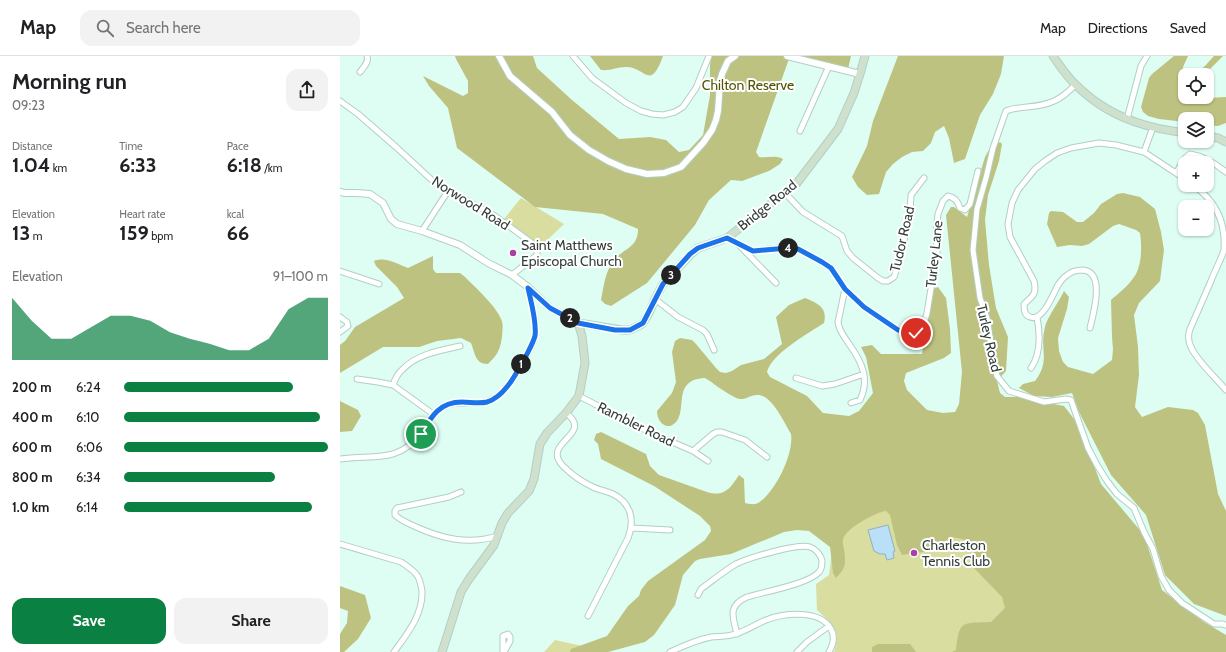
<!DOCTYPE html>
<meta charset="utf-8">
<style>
body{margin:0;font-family:Cabin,sans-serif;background:#f2f2f2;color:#202124;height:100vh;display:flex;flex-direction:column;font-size:15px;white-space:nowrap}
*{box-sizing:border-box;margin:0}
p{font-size:13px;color:#757577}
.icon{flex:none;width:22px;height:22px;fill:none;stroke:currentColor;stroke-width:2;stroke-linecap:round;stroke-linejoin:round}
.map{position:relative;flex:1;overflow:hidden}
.panel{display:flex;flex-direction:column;background:#fff;width:340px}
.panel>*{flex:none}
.controls{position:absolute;left:838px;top:12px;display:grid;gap:8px}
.controls a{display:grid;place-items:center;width:36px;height:36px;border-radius:8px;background:#fff;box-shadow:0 1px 3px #0004;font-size:20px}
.pin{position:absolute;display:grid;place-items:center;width:34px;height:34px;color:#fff;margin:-17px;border:2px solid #fff;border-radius:50%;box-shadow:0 1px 4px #0007}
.km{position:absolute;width:20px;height:20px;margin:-10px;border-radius:50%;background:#222;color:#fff;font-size:11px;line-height:20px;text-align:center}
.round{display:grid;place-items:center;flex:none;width:42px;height:42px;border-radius:12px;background:#f2f2f2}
.headline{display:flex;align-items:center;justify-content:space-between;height:68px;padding:0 12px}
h1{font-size:22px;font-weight:700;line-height:30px}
.stats{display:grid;grid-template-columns:repeat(3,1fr);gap:6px;height:68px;padding:4px 12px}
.stats div{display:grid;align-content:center}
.stats b{font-size:20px;font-weight:700}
.stats small{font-size:11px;font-weight:400}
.stats p{font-size:11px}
.chart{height:112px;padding:8px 12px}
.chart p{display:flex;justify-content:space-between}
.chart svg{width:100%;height:72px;margin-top:4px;fill:#0b8043;opacity:.7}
.cta{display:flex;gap:8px;margin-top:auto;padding:8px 12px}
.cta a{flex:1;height:46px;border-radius:12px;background:#0b8043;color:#fff;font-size:16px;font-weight:700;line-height:46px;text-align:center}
.cta a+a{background:#f2f2f2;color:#202124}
ul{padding:0 12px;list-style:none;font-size:13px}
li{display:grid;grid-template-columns:64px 48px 1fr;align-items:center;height:30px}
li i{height:10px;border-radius:5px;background:#0b8043}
header{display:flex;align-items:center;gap:24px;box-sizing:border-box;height:56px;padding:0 20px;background:#fff;border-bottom:1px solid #e0e0e0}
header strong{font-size:19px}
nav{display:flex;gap:22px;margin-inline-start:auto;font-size:14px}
.search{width:280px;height:36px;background:#f2f2f2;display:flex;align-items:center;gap:10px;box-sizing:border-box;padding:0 14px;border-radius:12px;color:#757577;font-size:15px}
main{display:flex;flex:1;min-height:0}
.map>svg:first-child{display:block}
</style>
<header>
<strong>Map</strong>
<div class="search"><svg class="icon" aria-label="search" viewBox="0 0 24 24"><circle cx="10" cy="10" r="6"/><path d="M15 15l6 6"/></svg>Search here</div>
<nav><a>Map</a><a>Directions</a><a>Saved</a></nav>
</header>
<main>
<section class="panel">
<div class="headline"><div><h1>Morning run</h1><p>09:23</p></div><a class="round"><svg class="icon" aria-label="share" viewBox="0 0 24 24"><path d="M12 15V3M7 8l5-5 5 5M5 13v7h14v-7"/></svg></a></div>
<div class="stats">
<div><p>Distance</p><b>1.04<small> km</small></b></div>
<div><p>Time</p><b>6:33</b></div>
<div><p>Pace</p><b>6:18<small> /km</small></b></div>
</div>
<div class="stats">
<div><p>Elevation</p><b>13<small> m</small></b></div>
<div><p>Heart rate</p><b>159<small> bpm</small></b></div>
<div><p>kcal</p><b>66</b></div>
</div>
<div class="chart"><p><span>Elevation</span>91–100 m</p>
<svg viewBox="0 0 160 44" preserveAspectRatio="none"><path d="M0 44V6L10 20L20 31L30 31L40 24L50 17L60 17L70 20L80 27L90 31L100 34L110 38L120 38L130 31L140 13L150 6L160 6V44z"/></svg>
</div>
<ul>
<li><b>200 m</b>6:24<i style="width:83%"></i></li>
<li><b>400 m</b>6:10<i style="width:96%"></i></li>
<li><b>600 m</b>6:06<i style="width:100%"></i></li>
<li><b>800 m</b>6:34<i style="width:74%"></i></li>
<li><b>1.0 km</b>6:14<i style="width:92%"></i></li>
</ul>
<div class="cta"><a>Save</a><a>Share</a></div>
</section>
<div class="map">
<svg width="886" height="596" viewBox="0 0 886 596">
<rect width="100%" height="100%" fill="#defef3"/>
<!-- green -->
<path fill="#d9dd9f" d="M181,142l43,26 -24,23 -36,-28z
M554,427l71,34 71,85 -51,50h-151c7,-22 -1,-27 -17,-42l-1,-26 13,-9 7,-55z
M215,584l32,7 -4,5h-39z"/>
<!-- forest -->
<path fill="#bec280" d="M115,0h78l4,12 35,32 47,39 31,-2 16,3 13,12 10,-2 14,-15 7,-40v-31l2,-8h78l-34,96 3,5c9,1 16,-2 24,2l-3,5 -11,7 -27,10 -11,-1 -22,20 -14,25 -48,58 -36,23 -6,-2 -4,-4c3,-15 4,-28 13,-40 10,-12 24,-12 24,-31l-35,-15 -68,-7 -78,-59 -9,-40 -19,-22 -6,-10 40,20 5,-3v-12l-12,-22z
M250,0h73c-13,36 -17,11 -37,11 -9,0 -16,4 -25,3z
M456,0h55l-3,13z
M558,0h106l-3,18 -8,20 -13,21 -15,44 -11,4 -5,-25 -5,-12 -9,6 -4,11 -8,8 -11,1 -10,5 -9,7 -7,8 -7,22 -12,1 -9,-8 -6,-10 15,-31 6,-25z
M834,0h14l-5,11 1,6 5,2 15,-8 10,-11h9l-13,13 -4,6h-21v22h22v-2l2,3 17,-1v26l-8,3 -11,-1v-6h-22v3l-26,-3 -11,-3 -5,-4 -2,-5 8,-29 3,-4z
M660,86l2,2 -3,17 -11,34 -3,25 4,45 7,43 12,29 -2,34 -9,10 3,12 5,4h13l46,9 14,18 23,60 43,51 18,55 42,32 22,13v17h-274l4,-2c3,-30 6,-27 35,-28l14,-14 -3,-11 -29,-30c-1,-6 1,-10 1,-16 0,-12 -14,-12 -23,-14l-21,14 -28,4 -5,-10 -7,-30 -4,-4c-10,1 -42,18 -43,29 -1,3 1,7 1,9 2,15 2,19 -8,29l-3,-5 -3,-26 -21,-16 -12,-1 -13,2 -53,22 -31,5 -5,2 -12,14 -8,30 -21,30 -9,7 -37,10h-38l1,-3 36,-13 21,-30 11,-10 2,-6 7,-9 57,-41 6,-9 -1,-5 -10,-10 -46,-30 -53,-27 -3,-15 -4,-4 2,-6 5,-2 45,22 4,12 9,9 48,17c17,5 23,-3 32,-17l5,4 1,24c4,1 9,2 13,0 17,-10 36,-49 33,-69 -6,-10 -19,-39 -33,-39 -6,-1 -13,5 -18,4 -8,-1 -28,-17 -35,-21 -9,1 -13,1 -19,8 -7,9 -2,27 -10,36 -9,10 -19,0 -19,-11l15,-18 4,-11 -4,-30 3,-11 5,-3 12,2 4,4 20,24 4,4 6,1 6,-2 9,-6 23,-6 18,-15 -6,-27 13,-12 16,-7c12,5 23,9 19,25 -15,10 -52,30 -57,49l3,5 37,19 16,17 26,3 10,-5 14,-18 -7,-36 -5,-10 11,-2 9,9h41l11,-64 2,-2 3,-1 8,11 4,31 1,24 -7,5 -38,15 -2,8 3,9 20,20 16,3 12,-1 4,-8 3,-32 -16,-157 5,-8h3l13,10 18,-60 5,-9z
M783,137l17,4 15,12 6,23 3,18 -4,31 -21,22 -5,12 4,32 1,28 -4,32 7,10 26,-10 25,3 5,3 7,12 13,69 8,17v105l-32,-12 -29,-29 -19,-60 -35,-40 -32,-63 -7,-19 -20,4 -18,-1 -15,-8 4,-4 12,-3c16,-21 4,-31 10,-54 2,-9 15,-27 19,-36l5,6 -2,12 -9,29 1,13 4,11 5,5 25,7 19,-14 1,-11 -1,-12 -1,-37c8,-7 17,-14 23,-23 8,-11 8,-31 6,-44l-4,-3 -17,-6 -6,2 -24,18 -7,2 -12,-1 -13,2 -10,-23 2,-11 2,-2 12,1 14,10h6l11,-9 7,-9 16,-10z
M93,200v13l3,4h24l5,4c10,10 31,29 36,42 3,6 1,12 1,18 -2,14 -5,18 -14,27 -13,0 -13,-11 -17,-21l-10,-5 -24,3 -18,6h-36l-43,26v-28l5,-4 10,-14 49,-29 -7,-11 -21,-21 -2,-5c11,-5 24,3 34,7z
M0,345l18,9 3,6 -9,15 -12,1z
M0,530l25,9 6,23 -13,21 -14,13h-4v-18l7,-11 1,-12 -8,-3z
M538,588h32l6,8h-44v-5z"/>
<!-- water -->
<path fill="#bae0f8" stroke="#92b0bf" d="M548,469l7,26 -2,1 1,6 -7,2 -2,-6h-5l-6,-3 -6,-21z"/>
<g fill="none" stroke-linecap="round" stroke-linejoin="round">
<defs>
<path id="minor" d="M233,0l19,22 34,25 15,8 11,3 11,1 12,-3 8,-5 13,-19 13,-32
M20,16c4,-5 9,-10 7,-16
M735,29c-15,16 -26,20 -48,22 -7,1 -14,1 -21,4l-13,37 -7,30 -9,31 -4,41 7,48 7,20 3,19 1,19 6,20 12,15 35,11 22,-3 5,1 17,48 9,17 10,16 10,13 17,14 10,24 9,17 8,27 8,14 13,13 32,21h8l4,1
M0,45l18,13 38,33 39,36 60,33 41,30 1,4v5l-25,20
M787,63l14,-53 6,-10
M460,75l29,-65
M804,96l9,-25
M836,117l9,-15 5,-4c13,2 26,10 36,18
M853,129c22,15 33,36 31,65 -3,10 -9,20 -13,31 -7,16 -14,32 -21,48 -2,5 -2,13 1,18 5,13 26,32 35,43
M445,137l18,19 39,24 5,15 6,7 25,20 5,3h5l6,-4 6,-18 10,-46 1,-18 13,-17
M82,175l26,-40
M387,182l11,6 38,39
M398,188l15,7 35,-4 10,2 24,13 9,6 14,21 19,18 34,23 9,3h10l4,-2 2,-4 4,-14 10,-61 -1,-19 2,-19 5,-13 5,-5c7,1 10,6 12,12l5,2 5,-6 8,-33
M0,215l39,13
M505,233l-7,33c1,9 6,14 11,22 13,18 21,35 11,56l-9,3
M315,243l23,18 25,13 4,4 7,16
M0,261l7,5 1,4 -8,6
M750,272c3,-13 16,-56 -7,-58 -7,0 -12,1 -17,6 -3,2 -6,6 -8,9 -5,9 -15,37 -28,32 -6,-2 -6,-8 -6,-13 9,-8 13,-10 10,-23l-24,-44 -2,-13 4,-21 6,-13 17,-21 10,-8 12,-8 14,-5 28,-5 17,2 28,7 41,27
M691,312c10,-14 9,-35 6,-51
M456,322l26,8 13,-2 29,-10
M17,323l21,3 15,3 40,29
M53,329c2,-6 5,-12 10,-16 14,-15 39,-19 57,-23
M239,340l70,36 44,19 15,10
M226,357c29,22 -26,29 -3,53 8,8 19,16 30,21 6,3 13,4 20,7 18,9 22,26 15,44l-40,78
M353,395l20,-17 4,-2h5l23,8 22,17
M0,403c32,-5 57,5 81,-25 7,-9 10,-20 20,-26 17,-10 32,-1 47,-7 7,-3 13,-7 17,-12 9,-10 28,-41 30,-53 2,-16 -4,-33 -7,-49
M121,436l-12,5 -47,10 -5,1 -2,3v4c5,5 12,8 19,11 28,13 54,19 84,10
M292,472l38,2
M0,488l61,18c6,4 11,7 15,12 4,4 5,11 6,17 1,24 -15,43 -28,61
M358,539l3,-6c11,-8 23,-18 35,-25 12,-6 62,-21 74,-17 6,2 11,8 12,14 0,4 0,8 -3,11 -10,12 -56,20 -72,25 -20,9 -14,20 -10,37
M163,596v-16l5,-2 2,3v4l-6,11
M330,596c13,-6 26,-12 41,-15 8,-1 16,0 24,-3 11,-3 21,-10 31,-14 18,-7 54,-11 65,9 4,7 2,16 -2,23
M457,596l10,-10 22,-16"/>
<path id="tertiary" d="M159,0l11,20 42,36 18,23 19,15 19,11 18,8 21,5 17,-1 17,-6 22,-24 9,-13 4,-10 2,-9 2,-29 2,-8 6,-13 7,-5
M447,0l73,18
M0,136l5,1h11l14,1 13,9 8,16 6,5 25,7 38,14 28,18 24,12 16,12 22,21 28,15"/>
<path id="secondary" d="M713,0c7,10 14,21 23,29 19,19 44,33 69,40 13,4 27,6 40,8
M867,80l11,2 8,4
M102,596l19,-60 8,-13 25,-34 8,-22 6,-10 21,-22 5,-12 6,-35 7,-11 19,-20 13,-17 6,-33 -3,-27 -4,-13 44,7h8l10,-5 3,-2 6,-10 6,-14 8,-15 28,-30 7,-6 29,-10 70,-55 41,-54 16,-36 6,-19 5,-18"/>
</defs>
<!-- minor casing -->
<use href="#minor" stroke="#b1cfc5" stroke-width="7"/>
<!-- tertiary casing -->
<use href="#tertiary" stroke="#b1cfc5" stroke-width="8"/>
<!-- secondary casing -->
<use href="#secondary" stroke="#b1cfc5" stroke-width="9"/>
<!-- minor -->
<use href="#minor" stroke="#fff" stroke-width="5"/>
<!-- tertiary -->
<use href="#tertiary" stroke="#fff" stroke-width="6"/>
<!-- secondary -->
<use href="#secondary" stroke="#cfe1cd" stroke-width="7"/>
</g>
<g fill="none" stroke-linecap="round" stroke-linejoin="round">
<defs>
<path id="route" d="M81,378c10,-17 18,-32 41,-32 8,0 17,2 25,0 18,-5 30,-30 39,-46 3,-6 7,-13 9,-20 2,-14 -4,-34 -7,-48l22,20 28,15 37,7h15l13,-7 20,-39 27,-30 8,-6 29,-10 26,13 35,-3 10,1 24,13 9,6 14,21 19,18 34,23 9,3h9"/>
</defs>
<!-- route casing -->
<use href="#route" stroke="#fff" stroke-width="8"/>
<!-- route -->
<use href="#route" stroke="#1a73e8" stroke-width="5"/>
</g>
<!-- markers -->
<g fill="#a840a3" stroke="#fff" stroke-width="1.5">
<circle cx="173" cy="197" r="4"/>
<circle cx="574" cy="497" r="4"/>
</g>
<g text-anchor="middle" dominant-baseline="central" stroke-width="4" stroke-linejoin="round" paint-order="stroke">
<!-- park labels -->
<g font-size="14" fill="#535505" stroke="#fff">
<text x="408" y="29">Chilton Reserve</text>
</g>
<!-- street labels -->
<g font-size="14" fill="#333f3b" stroke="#fff">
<text transform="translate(131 147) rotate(32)">Norwood Road</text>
<text transform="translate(427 149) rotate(-39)">Bridge Road</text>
<text transform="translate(562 183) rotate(-77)">Tudor Road</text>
<text transform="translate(594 198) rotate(-84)">Turley Lane</text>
<text transform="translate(649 282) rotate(77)">Turley Road</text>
<text transform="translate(296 368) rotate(26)">Rambler Road</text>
</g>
<!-- poi labels -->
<g font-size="14" fill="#333f3b" stroke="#fff" text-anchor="start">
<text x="181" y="189">Saint Matthews<tspan x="181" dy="16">Episcopal Church</tspan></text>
<text x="582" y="489">Charleston<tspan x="582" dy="16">Tennis Club</tspan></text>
</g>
</g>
</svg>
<div class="controls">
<a><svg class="icon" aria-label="locate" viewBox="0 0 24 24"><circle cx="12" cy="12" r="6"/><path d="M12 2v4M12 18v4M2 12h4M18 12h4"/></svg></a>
<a><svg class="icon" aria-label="layers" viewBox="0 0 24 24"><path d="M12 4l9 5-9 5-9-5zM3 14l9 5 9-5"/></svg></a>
<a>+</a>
<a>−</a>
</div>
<div class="pin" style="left:81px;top:378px;background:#1e9e55"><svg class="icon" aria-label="arrive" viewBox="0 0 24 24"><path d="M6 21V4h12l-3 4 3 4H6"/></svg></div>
<div class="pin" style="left:576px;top:277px;background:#d93025"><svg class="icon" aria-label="check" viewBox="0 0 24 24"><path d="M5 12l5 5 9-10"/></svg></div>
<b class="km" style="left:181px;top:308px">1</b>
<b class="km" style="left:230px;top:262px">2</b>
<b class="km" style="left:331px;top:219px">3</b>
<b class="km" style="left:448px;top:192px">4</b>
</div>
</main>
